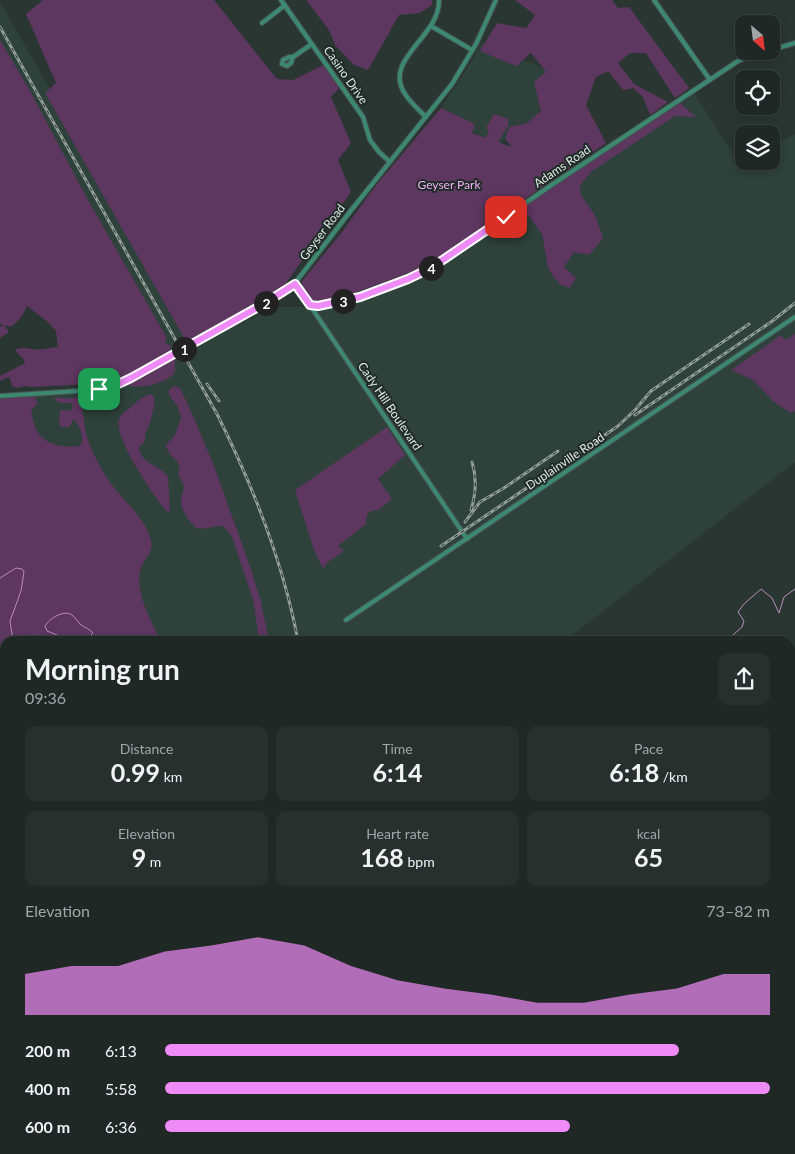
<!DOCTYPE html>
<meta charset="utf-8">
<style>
body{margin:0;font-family:Lato,sans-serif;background:#27302d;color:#f1f3f6;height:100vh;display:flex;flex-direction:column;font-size:19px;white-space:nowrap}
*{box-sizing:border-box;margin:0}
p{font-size:16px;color:#a1a6a7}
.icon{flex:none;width:28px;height:28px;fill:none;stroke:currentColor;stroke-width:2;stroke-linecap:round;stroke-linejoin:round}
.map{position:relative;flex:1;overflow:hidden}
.sheet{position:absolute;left:0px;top:636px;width:795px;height:519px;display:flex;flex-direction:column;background:#1f2825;border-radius:15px 15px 0 0;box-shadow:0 2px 8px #0003,0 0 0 1px #3c4442}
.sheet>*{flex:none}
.needle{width:32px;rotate:152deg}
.tools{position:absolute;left:735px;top:15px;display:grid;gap:10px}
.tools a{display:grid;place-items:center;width:45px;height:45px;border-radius:10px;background:#1f2825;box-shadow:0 2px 8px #0003,0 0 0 1px #3c4442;font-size:25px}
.pin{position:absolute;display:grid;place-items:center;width:42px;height:42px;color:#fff;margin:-21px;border-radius:10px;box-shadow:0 2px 8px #0006}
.km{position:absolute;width:25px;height:25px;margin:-12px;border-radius:50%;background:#222;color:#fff;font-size:14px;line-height:25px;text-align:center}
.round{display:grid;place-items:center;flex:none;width:52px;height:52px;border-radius:10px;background:#27302d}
.headline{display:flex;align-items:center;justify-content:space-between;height:85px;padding:0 25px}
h1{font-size:28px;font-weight:700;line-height:38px}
.metrics{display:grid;grid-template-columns:repeat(3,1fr);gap:8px;height:85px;padding:5px 25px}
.metrics div{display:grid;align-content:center;border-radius:10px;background:#27302d;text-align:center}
.metrics b{font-size:25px;font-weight:700}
.metrics small{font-size:14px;font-weight:400}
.metrics p{font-size:14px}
.chart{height:140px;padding:10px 25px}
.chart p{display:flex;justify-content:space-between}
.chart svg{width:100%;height:90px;margin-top:5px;fill:#ef8bf7;opacity:.7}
ul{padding:0 25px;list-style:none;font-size:16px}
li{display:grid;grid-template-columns:80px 60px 1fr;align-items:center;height:38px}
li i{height:12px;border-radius:6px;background:#ef8bf7}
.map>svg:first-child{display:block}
</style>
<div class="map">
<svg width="795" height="1154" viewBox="0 0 795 1154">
<rect width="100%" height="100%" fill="#293631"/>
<!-- built -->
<path fill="#2e413a" d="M0,2l156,270 37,69 -25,14 -155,-273 -13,-25z
M482,41l67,30 -7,36 -13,20 -19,2 -9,15 -29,-12 3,-8 -34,-16 32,-49z
M693,91l48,76 9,-6h21v-13l24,-14v328l-225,175 -7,4h-431l-132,-109v-135l94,-4 24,-6 77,-42 81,-38h49l26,-5 74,-26z"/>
<!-- green -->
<path fill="#5d3760" d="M43,0h171l63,79 16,1 30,-15 17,22 -9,10 20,46 -13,17 13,32 -65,91 -11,10 -89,48 -141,-248 11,-10 -30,-69z
M306,0h126v5l-12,8 -21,2 -31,55 -14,-5 -19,-20 -6,-15z
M515,0h97l6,8 11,-1 60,81 -14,10 -29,-45h-16l-12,10 16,21 34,18 -18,13 -7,-18 -10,-9 -10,2 -15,-19 -12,6 -10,28 20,38 -100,69 -2,-2 -8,10 -66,45 -89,33 -19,3 -10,-1 -10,-14v-5l40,-49 35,-48 64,-76 34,16 -3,9 14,5 3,-7 -3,-3 8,-14 14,5v7l-10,16 14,5 -7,-8 4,-12 18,-4 14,-12 -7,-29 12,-10 -15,-19 -15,13 -36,-15 17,-28 29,5 9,-13z
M0,40l30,51 59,111 78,136 -2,5 6,3 -2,6 -25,16 -32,15 -79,4 -8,-1 -9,2 -4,-2 -2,-8 -2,-1 -8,4v-5l25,-13 -1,-3 -9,-10c7,-3 11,-2 17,-1 8,2 19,-2 26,-2l-2,-16 -8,-9 -21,-16c-4,10 -8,14 -16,21l-7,-2 5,7 -9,6v-11l3,-2 -3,-1z
M680,103l16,14 -21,-1 -83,55 -12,14 1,10 15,22 7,21 -14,17 -15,-3 -10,15 12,11 -6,10 -9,-3 -8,-9 -5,-9 -6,-33 -20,-27z
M795,334v77l-4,2 -17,-11 -21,-22 -22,-10 50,-35 5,5z
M175,359v13c-7,11 -36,18 -47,13z
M174,386l6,2 14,30 20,48 37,103 10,33 8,39h-10l-5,-38 -22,-66c-11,-21 -20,-5 -36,-9 -6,-6 -14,-16 -15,-25 0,-15 8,-12 -3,-28 6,-19 -9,-13 -12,-30l9,-10 6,-17 -4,-13 -8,-10v-5z
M151,394l3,2c1,9 -2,21 -5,29 -2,6 -5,9 -4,16l-6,6c1,16 21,19 29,29l2,35h-4c-12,-15 -52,-72 -47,-91 2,-7 8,-9 13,-14 6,-5 10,-10 19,-12z
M35,397l3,6 -7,8c2,8 3,17 8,23 9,12 28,14 41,12 5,-9 0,-18 -5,-26h-2l-4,7h-9l-1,-9 1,-8 11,1 2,-6 -2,-2h-9l-7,-3v-3c6,1 11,2 17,1 9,-1 17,-4 20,6l-10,4v2c2,7 2,13 3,19 3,17 17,42 27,56 13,18 34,33 39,56 3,10 -5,16 -9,24 -10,21 9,59 20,76h-157v370l-5,1v-614z
M387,427l18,28 -27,24 14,20 -15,12 -5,-1 -5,5 -1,9 -28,22 6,4c-9,10 -13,6 -21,19l-10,-22 -18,-57z
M795,989v87l-5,4v-86z
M0,1026h5v124h112l-10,4h-107z
M561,1150h67l-5,4h-59z"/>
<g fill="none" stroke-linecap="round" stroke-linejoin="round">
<!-- stream -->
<path stroke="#b88dbd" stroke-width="1" d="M0,578l16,-10 6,1 2,3 -3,19 -11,30 3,20
M28,641l5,-6 3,1 5,5
M57,641v-6l-10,-4 -2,-5c4,-7 19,-17 27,-11 3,2 6,7 8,9 5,4 10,5 13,9l-7,7 -10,-1 -2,2
M726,641l16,-14 2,-6 -6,-9 6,-8 17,-15 11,9 7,15 5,-16 11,-8
M790,1010l5,-1"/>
<defs>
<path id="minor" d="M281,0l82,117 7,23 9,12 11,10
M654,0l56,80
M262,23l22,-17
M431,26l41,24
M771,50l24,-7
M289,57h4l-2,6 -4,3 -5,-2 1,-4z
M293,57l19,-13
M426,117c-7,-7 -16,-15 -21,-23 -23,-35 35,-57 34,-94
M295,283l172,256
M310,305h8l41,-8 49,-18 23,-11 122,-84 146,-97 39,-26 27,-10
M185,348l85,-47 25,-18 54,-70 103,-129 24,-40 20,-44
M0,396l78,-5 31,-3 22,-10 42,-24
M346,620l449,-303
M790,723l5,-2
M790,796l5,-3
M790,855l5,3
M790,955l5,-6
M790,1093l5,7
M133,1150l3,4
M178,1150l3,4
M225,1150l3,4
M456,1150l4,4
M518,1150l3,4
M307,1154l1,-4
M328,1154l5,-4"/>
<path id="highway" d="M790,1088l5,-4
M698,1154l5,-4"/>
</defs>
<!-- minor casing -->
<use href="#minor" stroke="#46534e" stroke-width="6"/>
<!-- highway casing -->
<use href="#highway" stroke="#46534e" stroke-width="8"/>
<!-- minor -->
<use href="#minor" stroke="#3c8871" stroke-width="4"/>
<!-- highway -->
<use href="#highway" stroke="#54f8cb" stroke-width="5.5"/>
<defs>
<path id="rail" d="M0,27l217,387c36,72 66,147 81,227
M207,384l12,17
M635,415l136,-93 24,-19
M471,510c5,-16 6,-32 1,-48
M465,522l15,-20 24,-14 54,-37
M441,546l177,-120 17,-16 16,-19 98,-67
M355,1150v4"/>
</defs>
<!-- rail casing -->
<use href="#rail" stroke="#939d9a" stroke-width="3"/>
<!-- rail -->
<use href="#rail" stroke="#1f2c27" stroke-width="1" stroke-dasharray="4" stroke-linecap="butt"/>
<defs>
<path id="minor-bridge" d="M173,354l12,-6"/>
</defs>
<!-- minor-bridge casing -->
<use href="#minor-bridge" stroke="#46534e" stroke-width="6" stroke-linecap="butt"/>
<!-- minor-bridge -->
<use href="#minor-bridge" stroke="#3c8871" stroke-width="4"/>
</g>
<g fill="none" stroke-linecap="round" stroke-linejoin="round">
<defs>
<path id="route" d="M99,389l15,-3 17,-8 131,-73 33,-21 15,21 8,1 42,-9 48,-18 23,-11 75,-51"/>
</defs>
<!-- route casing -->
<use href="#route" stroke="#fff" stroke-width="10"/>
<!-- route -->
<use href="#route" stroke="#ef8bf7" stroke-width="6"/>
</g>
<g text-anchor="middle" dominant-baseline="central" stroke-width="4" stroke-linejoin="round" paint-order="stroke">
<!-- street labels -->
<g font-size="12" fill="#e1e9e6" stroke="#1f2c27">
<text transform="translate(346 75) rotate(55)">Casino Drive</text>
<text transform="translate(562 166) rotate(-34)">Adams Road</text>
<text transform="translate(322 232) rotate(-53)">Geyser Road</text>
<text transform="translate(390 406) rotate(56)">Cady Hill Boulevard</text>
<text transform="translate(565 461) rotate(-34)">Duplainville Road</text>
</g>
<!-- park labels -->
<g font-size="12" fill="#f5aff9" stroke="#1f2c27">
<text x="449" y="184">Geyser Park</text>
</g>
</g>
</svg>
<div class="tools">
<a><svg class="needle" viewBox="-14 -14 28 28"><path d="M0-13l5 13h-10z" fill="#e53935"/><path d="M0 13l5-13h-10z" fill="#a1a6a7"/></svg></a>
<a><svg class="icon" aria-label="locate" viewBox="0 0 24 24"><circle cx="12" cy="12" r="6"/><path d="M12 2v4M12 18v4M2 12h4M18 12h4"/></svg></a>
<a><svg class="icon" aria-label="layers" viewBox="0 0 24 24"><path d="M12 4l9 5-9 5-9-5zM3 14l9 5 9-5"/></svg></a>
</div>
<div class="pin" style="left:99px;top:389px;background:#1e9e55"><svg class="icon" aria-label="arrive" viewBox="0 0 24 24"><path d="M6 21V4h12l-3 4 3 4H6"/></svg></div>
<div class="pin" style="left:506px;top:217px;background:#d93025"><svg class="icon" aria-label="check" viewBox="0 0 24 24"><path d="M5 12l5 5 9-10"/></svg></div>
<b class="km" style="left:184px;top:349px">1</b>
<b class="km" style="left:266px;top:303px">2</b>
<b class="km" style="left:343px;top:301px">3</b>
<b class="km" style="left:431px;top:268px">4</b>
<section class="sheet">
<div class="headline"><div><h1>Morning run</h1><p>09:36</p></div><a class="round"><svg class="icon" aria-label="share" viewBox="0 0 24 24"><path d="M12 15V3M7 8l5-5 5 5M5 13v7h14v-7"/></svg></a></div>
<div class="metrics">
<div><p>Distance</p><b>0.99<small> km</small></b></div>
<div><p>Time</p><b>6:14</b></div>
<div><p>Pace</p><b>6:18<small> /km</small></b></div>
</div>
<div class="metrics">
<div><p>Elevation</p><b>9<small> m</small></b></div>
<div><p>Heart rate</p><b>168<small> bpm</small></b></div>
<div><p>kcal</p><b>65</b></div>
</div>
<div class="chart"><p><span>Elevation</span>73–82 m</p>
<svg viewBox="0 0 160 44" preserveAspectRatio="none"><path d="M0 44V24L10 20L20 20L30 13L40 10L50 6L60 10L70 20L80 27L90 31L100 34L110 38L120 38L130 34L140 31L150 24L160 24V44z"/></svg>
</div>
<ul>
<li><b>200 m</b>6:13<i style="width:85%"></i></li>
<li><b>400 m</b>5:58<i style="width:100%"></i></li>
<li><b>600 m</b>6:36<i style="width:67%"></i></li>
</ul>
</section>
</div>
